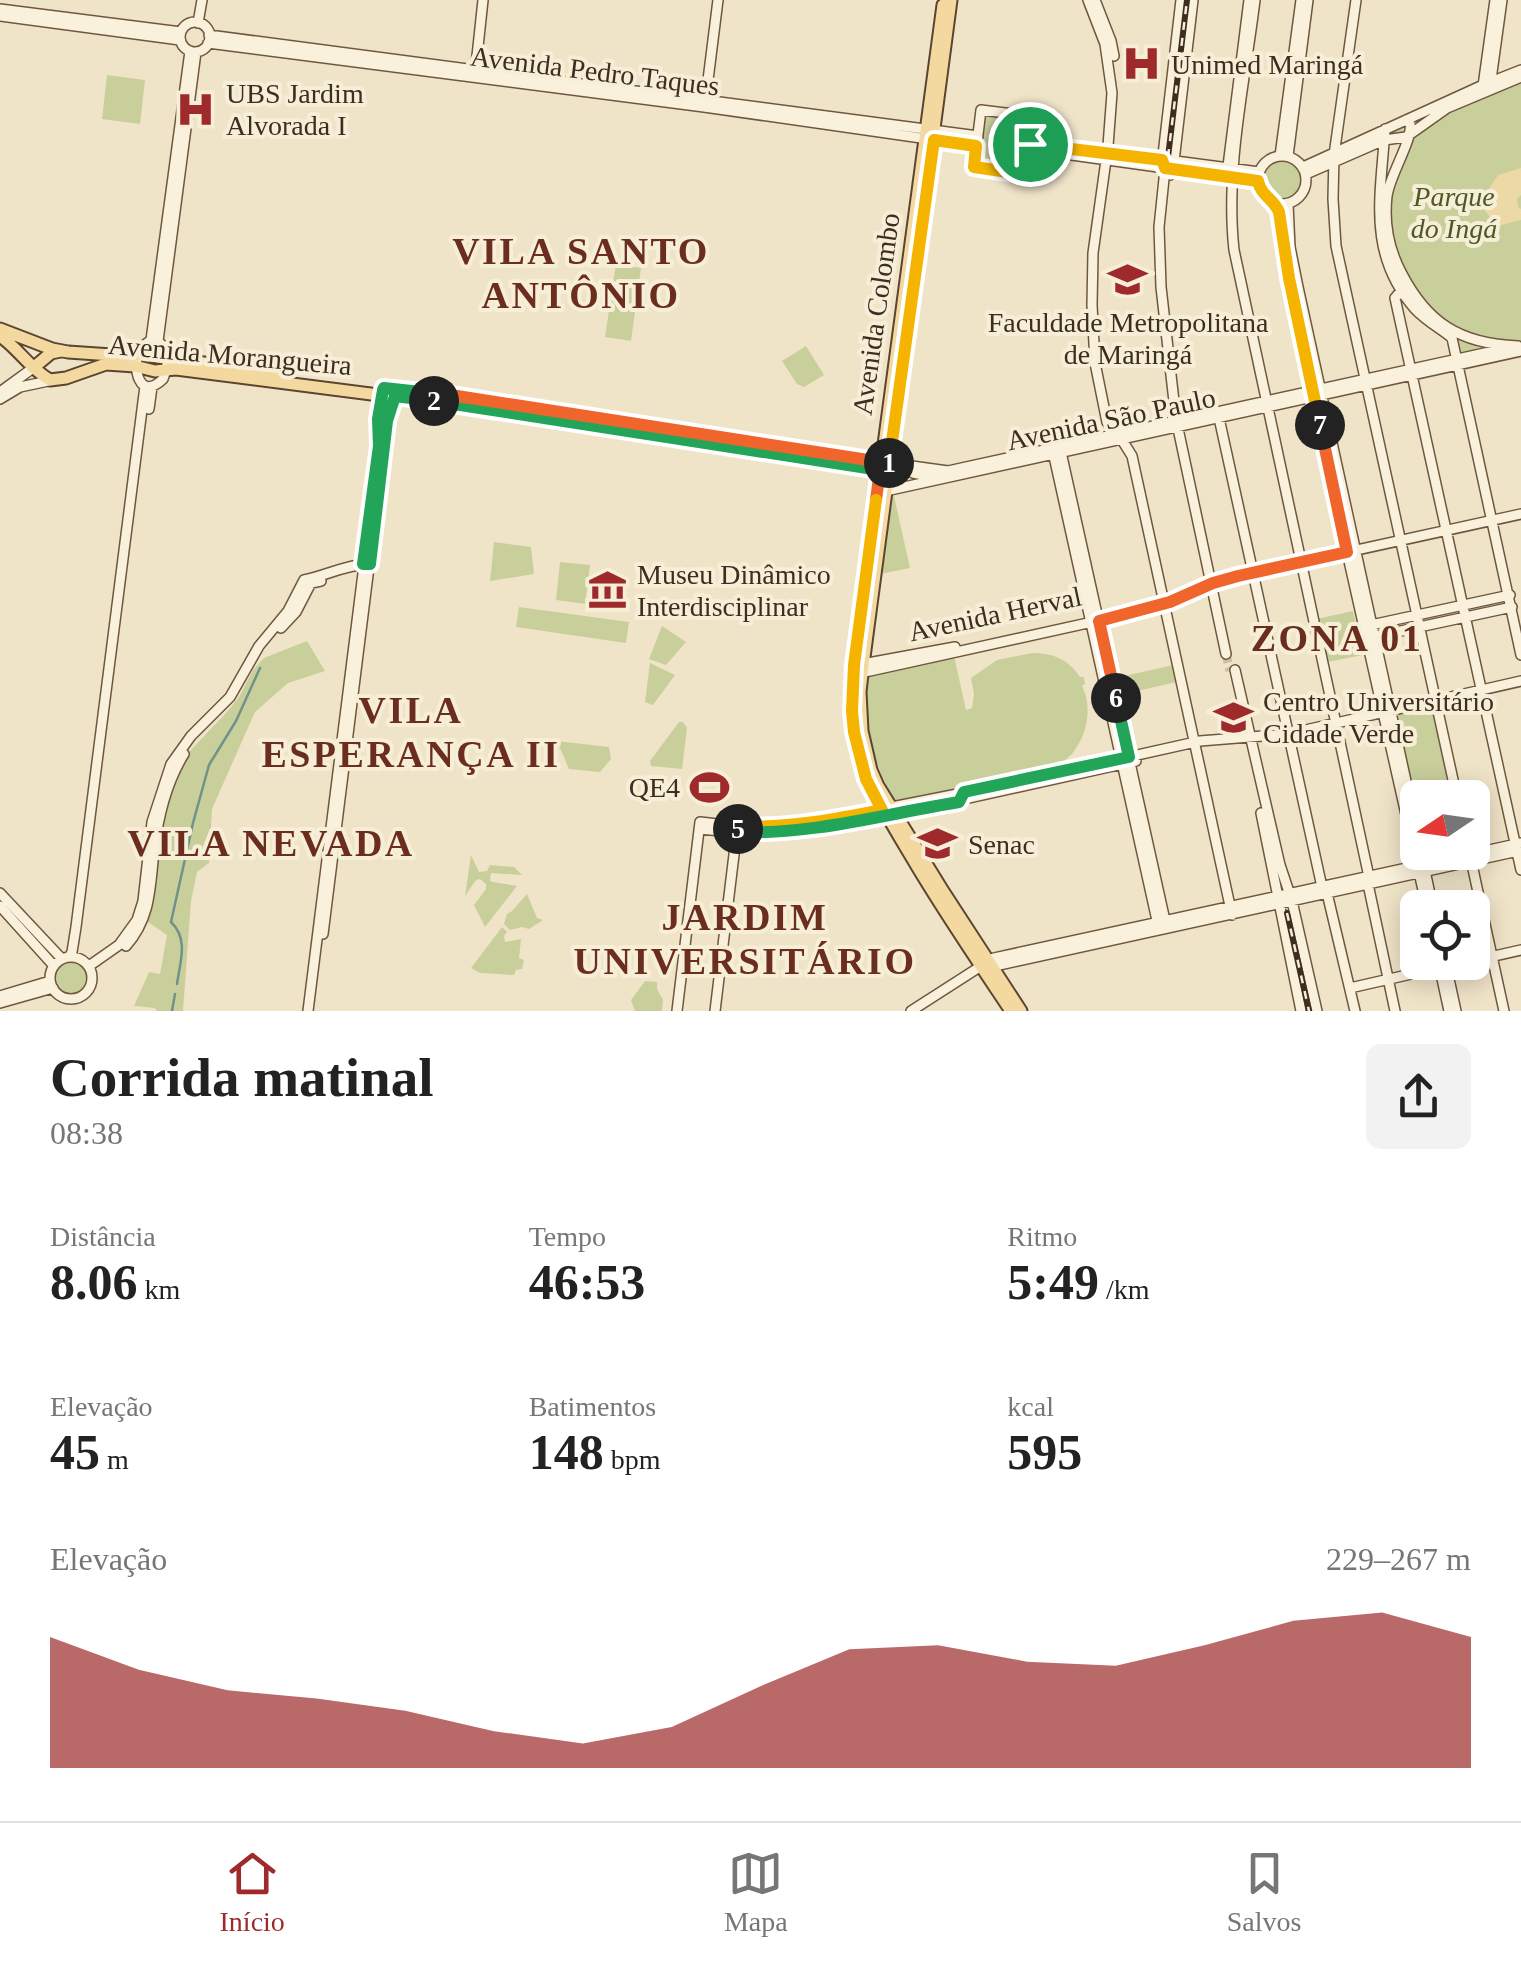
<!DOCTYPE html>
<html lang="pt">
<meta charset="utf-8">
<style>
body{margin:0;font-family:Georgia,serif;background:#f2f2f2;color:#222;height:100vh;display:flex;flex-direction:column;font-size:38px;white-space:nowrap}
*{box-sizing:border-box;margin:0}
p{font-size:32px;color:#767676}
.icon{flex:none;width:55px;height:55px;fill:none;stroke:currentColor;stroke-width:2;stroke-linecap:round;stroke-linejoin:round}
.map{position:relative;height:1011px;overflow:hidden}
.drawer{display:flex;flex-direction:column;background:#fff;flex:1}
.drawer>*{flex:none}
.needle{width:65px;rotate:257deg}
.controls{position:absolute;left:1400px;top:780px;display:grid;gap:20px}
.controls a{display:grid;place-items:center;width:90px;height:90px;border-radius:15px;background:#fff;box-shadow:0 5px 25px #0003;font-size:50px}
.pin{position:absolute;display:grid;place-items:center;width:85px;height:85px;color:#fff;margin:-42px;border:5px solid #fff;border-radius:50%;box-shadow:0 2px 10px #0007}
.km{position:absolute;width:50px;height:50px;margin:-25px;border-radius:50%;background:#222;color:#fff;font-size:28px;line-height:50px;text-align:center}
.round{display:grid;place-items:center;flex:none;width:105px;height:105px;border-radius:15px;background:#f2f2f2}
.overview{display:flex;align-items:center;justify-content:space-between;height:170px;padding:0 50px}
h1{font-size:55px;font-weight:700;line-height:75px}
.stats{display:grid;grid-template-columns:repeat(3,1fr);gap:15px;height:170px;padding:10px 50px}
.stats div{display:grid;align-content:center}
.stats b{font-size:50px;font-weight:700}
.stats small{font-size:28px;font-weight:400}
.stats p{font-size:28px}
.chart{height:280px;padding:20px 50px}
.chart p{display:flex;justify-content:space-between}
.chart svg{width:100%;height:180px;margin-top:10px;fill:#9e2a2b;opacity:.7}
.tab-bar{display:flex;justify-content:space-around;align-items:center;height:140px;border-top:2px solid #e0e0e0;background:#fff;font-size:28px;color:#767676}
.tab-bar a{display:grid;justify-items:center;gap:5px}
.tab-bar .current{color:#9e2a2b}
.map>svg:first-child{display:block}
</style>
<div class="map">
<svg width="1521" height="1011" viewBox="0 0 1521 1011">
<rect width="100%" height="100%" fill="#f0e4c8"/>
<!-- green -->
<path fill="#c9cf9b" d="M107,75l38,5 -5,44 -38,-5z
M1521,79v266l-60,13 -6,-28 -37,-31 -27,-52 -4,-49 23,-62 -20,4 -5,-11 21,-9 6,9z
M981,110l41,5 8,28 -15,30 -41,-6z
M1258 180a24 24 0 1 1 48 0a24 24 0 1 1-48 0Z
M616,264l25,4 -10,73 -26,-4z
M806,346l18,29 -20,12 -7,-3 -15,-23z
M894,496l16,72 -30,6 11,-77z
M494,542l37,5 3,27 -44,7z
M560,562l30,3 -5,39 -29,-4z
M519,607l110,15 -3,21 -110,-16z
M1353,611l10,44 -41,8 -10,-43z
M662,626l24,16 -20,23 -17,-6z
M307,641l18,30 -37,12 -33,29 -43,97 -3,54 -12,9 -6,29 -8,110h-26l-2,-3 -21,-2 15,-34 11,2 7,-39 -22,-15 20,-124 22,-42 40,-42 12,-15 14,-27 11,-12z
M1032,653c21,0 36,6 48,24h4l1,7 -3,2c10,19 6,45 -6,62 -5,10 -16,15 -25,21l-156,34c-22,-42 -30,-74 -31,-121l6,-6 84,-20 12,54 6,-2 2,-14 -3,-16 26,-18z
M650,663l25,12 -22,30 -8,-3z
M1178,664l3,17 -66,15 -4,-17z
M1437,705l16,75 -46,11 -16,-76z
M679,722h4l4,6 -5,41 -31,-3 -1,-5z
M557,741l52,6 2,12 -11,13 -31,-3z
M471,855l8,17 8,-1 3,-6 24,2 8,8 -31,-2 -1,8 3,1 24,4 -32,41 -11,-22 12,-16v-5l-6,-5 -4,1 -11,16z
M527,894l10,24 6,2 -14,9 -7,-2 -12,3 -6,-6 3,-10 5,-3z
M502,927l5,5 -3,4 1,6 16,-3 -2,19 5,2 -2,9 -6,1 -2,5 -34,-2 -9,-5z
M53 978a18 18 0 1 1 36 0a18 18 0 1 1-36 0Z
M645,981l12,1v7l6,11 -1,11h-27l-4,-11z"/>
<!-- sand -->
<path fill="#ecd9a5" d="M1521,168v27l-4,4 1,8 3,2v11l-24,6 -15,-19 1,-9 15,-23z"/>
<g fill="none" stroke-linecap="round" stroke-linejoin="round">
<!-- stream -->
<path stroke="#6f938a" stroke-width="2.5" d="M177,984c3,-22 12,-45 -6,-62l22,-99 16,-58 27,-44 24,-53
M172,1011l3,-17"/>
<!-- secondary-tunnel -->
<path stroke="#ccc0a6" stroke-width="9" stroke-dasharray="9 4.5" stroke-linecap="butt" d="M1226,654l4,17"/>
<defs>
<path id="secondary" d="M1088,0l17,44 7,49 -4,53 -15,107 -1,52 3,58 12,59 15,18 10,16 100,459
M1095,0l16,41 3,15
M1181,0l-18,155 2,14 -6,58 2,60 15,132 50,235
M1255,0c-10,82 -30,168 -21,250l135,627 -1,7 27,127
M1356,0l-22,155 -1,44 3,47 121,552
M0,9l181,23
M0,16l180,24
M180 37a15 15 0 1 1 30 0a15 15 0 1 1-30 0Z
M198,23l4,-23
M209,35l769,101
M208,43l496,64 273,39
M475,75l8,-75
M1483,86l12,-86
M1490,87l12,-87
M705,104l13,-104
M981,110l41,5 8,28 -15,30 -41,-6z
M1406,120l4,4c3,16 -20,50 -23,72 -3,26 2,53 14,76 26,51 59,72 117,74
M1385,129c-4,66 -19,124 30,180 11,12 25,19 37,29l69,317
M1031,142l228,30
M1029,149l229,32
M1258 180a24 24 0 1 1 48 0a24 24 0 1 1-48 0Z
M1280,156l21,-156
M1288,156l20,-156
M1228,166l21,-166
M1303,167l180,-82 38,-15
M1306,174l78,-34 22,-3 41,-29 74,-31
M1170,175l4,-14 19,-161
M1275,204l4,8 10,66 40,194 98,436
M1288,204l2,43 8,40 120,549
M1407,284l-12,14 126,572
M151,340l39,-289
M151,340c21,4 18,23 12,39 -24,23 -31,-11 -24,-30z
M158,341l38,-289
M0,392l33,-24
M0,399l20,-12 33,-7
M149,409l3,-22
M1219,418l103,469
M384,448l4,-30 8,-29
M1053,452l105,473
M1061,452l105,473
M890,463l58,8 555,-122
M905,465l8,8 25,5
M886,491l635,-140
M1371,625l139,-30
M281,628l15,-16 15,-29 10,-2
M1373,637l139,-30
M857,665l98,-18
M1235,670l45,195 12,36 25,110
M860,671l2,2 8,-2 263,-58 37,-11 43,-19 25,-7 283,-62
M1261,813l40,198
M892,815l244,-54
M699,829l34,3
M814,829l53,-10
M1421,852l12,56
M1471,860l33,151
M0,893l62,66
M1327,893l28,118
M0,906l54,60
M323,934l49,-391
M126,946c25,-28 24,-59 28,-95 4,-34 12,-68 30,-97
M50 978a21 21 0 1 1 42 0a21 21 0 1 1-42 0Z
M69,957l3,-5 4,-25 69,-541
M1472,961l49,-11
M1439,965l10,46
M1446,965l10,46
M89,966l30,-21 18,-25 6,-19 9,-79 19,-58 20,-28 39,-39 29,-51 29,-35 16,-31c21,-4 41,-15 63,-16
M986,968l532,-117
M1350,988l114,-26
M0,996l50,-15
M0,1003l53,-15
M308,1011l71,-565 -1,-27 7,-31
M677,1011l23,-189 45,5 71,-5 187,-37 197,-44 88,-7 233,-53
M715,1011l22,-181
M911,1011l67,-43 2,-4 14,-6 527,-115"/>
<path id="primary" d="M951,0l-88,665 -3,27 2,39 9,39 7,16 63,102 80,123
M943,5l-80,596c-6,42 -17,88 -9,130 8,48 33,84 57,125 31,53 66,104 100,155
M0,329l52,20 16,3 44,3h31l144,19
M0,336c19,13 30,33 50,44l16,-2 40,-14 29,2 20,5 21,-2 312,40 396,61
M33,368l18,-15 10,-2
M404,390l121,17
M583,415l56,9"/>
</defs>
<!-- secondary casing -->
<use href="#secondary" stroke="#6f573f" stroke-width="12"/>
<!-- primary casing -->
<use href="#primary" stroke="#5b4430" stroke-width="15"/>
<!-- secondary -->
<use href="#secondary" stroke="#faf1dc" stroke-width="9"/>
<!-- primary -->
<use href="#primary" stroke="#f3d9a0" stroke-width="11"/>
<defs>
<path id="rail" d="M1168,157l19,-157
M1287,913l22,98"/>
</defs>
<!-- rail casing -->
<use href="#rail" stroke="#3d2e20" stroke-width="6"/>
<!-- rail -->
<use href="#rail" stroke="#f7eed8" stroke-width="2.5" stroke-dasharray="8" stroke-linecap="butt"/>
</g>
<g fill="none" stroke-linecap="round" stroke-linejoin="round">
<defs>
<path id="split-1" d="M889,463l45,-323 42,6 -2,21 41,6 15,-29"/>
<path id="split-2" d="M434,401l446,69 1,-8 8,1"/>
<path id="split-3" d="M434,401l-39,-5 -8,25 -17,143h-7l16,-118 -1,-27 5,-29 1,-2 73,8"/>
<path id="split-4" d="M457,396l424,66 -5,38"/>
<path id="split-5" d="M738,829v-3c49,3 97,-7 144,-16l-16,-31 -12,-47 -2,-21 2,-46 22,-165"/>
<path id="split-6" d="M738,829l-1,3c76,3 148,-18 222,-30l5,-10 165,-35 -13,-59"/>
<path id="split-7" d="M1116,698l-17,-77 71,-19 43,-19 25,-7 109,-24 -27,-127"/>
<path id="split-8" d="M1030,144l132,16 3,8 93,13c3,15 16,18 21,31l10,66 31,147"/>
</defs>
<!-- split-1 casing -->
<use href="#split-1" stroke="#fff" stroke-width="20"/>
<!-- split-2 casing -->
<use href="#split-2" stroke="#fff" stroke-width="20"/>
<!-- split-3 casing -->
<use href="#split-3" stroke="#fff" stroke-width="20"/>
<!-- split-4 casing -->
<use href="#split-4" stroke="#fff" stroke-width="20"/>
<!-- split-5 casing -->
<use href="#split-5" stroke="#fff" stroke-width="20"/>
<!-- split-6 casing -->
<use href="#split-6" stroke="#fff" stroke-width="20"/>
<!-- split-7 casing -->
<use href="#split-7" stroke="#fff" stroke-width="20"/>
<!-- split-8 casing -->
<use href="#split-8" stroke="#fff" stroke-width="20"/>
<!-- split-1 -->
<use href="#split-1" stroke="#f5b400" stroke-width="12"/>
<!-- split-2 -->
<use href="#split-2" stroke="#22a559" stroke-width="12"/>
<!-- split-3 -->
<use href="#split-3" stroke="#22a559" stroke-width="12"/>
<!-- split-4 -->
<use href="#split-4" stroke="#f0652b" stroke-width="12"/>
<!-- split-5 -->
<use href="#split-5" stroke="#f5b400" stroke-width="12"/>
<!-- split-6 -->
<use href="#split-6" stroke="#22a559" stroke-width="12"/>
<!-- split-7 -->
<use href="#split-7" stroke="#f0652b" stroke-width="12"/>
<!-- split-8 -->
<use href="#split-8" stroke="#f5b400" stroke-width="12"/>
</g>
<!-- icons -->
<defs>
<symbol id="hospital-bare" viewBox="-9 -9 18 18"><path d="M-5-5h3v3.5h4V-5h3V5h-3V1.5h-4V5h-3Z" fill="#9e2a2b" stroke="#f7eed8" stroke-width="2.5" paint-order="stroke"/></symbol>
<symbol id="university-bare" viewBox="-9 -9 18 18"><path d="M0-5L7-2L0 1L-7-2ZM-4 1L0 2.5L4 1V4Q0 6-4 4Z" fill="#9e2a2b" stroke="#f7eed8" stroke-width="2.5" paint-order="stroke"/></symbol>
<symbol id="museum-bare" viewBox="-9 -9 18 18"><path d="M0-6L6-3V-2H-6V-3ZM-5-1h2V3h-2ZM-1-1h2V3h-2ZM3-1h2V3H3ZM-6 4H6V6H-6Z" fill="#9e2a2b" stroke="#f7eed8" stroke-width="2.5" paint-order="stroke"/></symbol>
<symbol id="stadium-bare" viewBox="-9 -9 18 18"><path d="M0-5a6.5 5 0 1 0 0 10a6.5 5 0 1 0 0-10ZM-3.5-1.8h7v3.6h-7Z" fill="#9e2a2b" stroke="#f7eed8" stroke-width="2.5" paint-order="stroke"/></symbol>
</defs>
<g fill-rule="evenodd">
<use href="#hospital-bare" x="1114" y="36" width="55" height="55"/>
<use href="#hospital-bare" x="168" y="82" width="55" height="55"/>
<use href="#university-bare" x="1100" y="252" width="55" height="55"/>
<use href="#museum-bare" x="580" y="562" width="55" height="55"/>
<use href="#university-bare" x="1206" y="690" width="55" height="55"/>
<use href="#stadium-bare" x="682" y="760" width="55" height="55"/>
<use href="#university-bare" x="910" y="816" width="55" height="55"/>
</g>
<g text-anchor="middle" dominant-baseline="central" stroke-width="8" stroke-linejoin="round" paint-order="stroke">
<!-- poi labels -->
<g font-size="28" fill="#3d2e20" stroke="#f7eed8" text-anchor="start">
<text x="1171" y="64">Unimed Maringá</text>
<text x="226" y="93">UBS Jardim<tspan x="226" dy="32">Alvorada I</tspan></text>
<text x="1128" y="322" text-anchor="middle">Faculdade Metropolitana<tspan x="1128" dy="32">de Maringá</tspan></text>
<text x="637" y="574">Museu Dinâmico<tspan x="637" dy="32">Interdisciplinar</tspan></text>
<text x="1263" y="701">Centro Universitário<tspan x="1263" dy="32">Cidade Verde</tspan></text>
<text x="680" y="787" text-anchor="end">QE4</text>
<text x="968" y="844">Senac</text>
</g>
<!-- street labels -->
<g font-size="28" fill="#3d2e20" stroke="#f7eed8">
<text transform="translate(595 71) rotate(7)">Avenida Pedro Taques</text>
<text transform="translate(876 314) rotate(-82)">Avenida Colombo</text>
<text transform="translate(230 355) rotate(5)">Avenida Morangueira</text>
<text transform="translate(1111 419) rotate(-12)">Avenida São Paulo</text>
<text transform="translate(995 614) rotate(-12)">Avenida Herval</text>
</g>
<!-- park labels -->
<g font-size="28" font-style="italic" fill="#4d5a26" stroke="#f7eed8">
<text x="1454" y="196">Parque<tspan x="1454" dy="32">do Ingá</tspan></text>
</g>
<!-- district labels -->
<g font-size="38" font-weight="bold" letter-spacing="2.5" fill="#6b2e1e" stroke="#f7eed8">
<text x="581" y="251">VILA SANTO<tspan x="581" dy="44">ANTÔNIO</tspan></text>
<text x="1337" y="638">ZONA 01</text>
<text x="411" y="710">VILA<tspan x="411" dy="44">ESPERANÇA II</tspan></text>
<text x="271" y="843">VILA NEVADA</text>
<text x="745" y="917">JARDIM<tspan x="745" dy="44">UNIVERSITÁRIO</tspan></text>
</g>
</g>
</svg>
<div class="controls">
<a><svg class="needle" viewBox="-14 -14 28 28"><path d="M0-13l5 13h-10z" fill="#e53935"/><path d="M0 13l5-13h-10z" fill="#767676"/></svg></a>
<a><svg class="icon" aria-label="locate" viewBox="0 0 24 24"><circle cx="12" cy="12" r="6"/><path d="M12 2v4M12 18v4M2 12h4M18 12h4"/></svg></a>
</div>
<div class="pin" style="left:1030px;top:144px;background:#1e9e55"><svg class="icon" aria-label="arrive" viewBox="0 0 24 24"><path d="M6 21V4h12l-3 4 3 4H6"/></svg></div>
<b class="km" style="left:889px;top:463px">1</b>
<b class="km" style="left:434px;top:401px">2</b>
<b class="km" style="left:738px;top:829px">5</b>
<b class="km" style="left:1116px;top:698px">6</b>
<b class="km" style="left:1320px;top:425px">7</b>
</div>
<section class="drawer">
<div class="overview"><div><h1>Corrida matinal</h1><p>08:38</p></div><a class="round"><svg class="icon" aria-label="share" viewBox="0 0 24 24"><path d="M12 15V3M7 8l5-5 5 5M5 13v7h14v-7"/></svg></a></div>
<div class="stats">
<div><p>Distância</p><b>8.06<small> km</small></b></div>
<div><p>Tempo</p><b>46:53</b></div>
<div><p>Ritmo</p><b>5:49<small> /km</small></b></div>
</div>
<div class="stats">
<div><p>Elevação</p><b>45<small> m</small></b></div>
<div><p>Batimentos</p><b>148<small> bpm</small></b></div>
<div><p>kcal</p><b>595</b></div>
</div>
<div class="chart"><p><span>Elevação</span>229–267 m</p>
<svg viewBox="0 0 160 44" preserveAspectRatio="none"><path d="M0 44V12L10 20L20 25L30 27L40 30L50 35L60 38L70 34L80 24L90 15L100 14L110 18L120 19L130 14L140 8L150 6L160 12V44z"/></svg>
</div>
</section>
<nav class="tab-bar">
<a class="current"><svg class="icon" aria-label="home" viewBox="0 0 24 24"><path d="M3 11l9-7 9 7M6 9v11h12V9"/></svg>Início</a>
<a><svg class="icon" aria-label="map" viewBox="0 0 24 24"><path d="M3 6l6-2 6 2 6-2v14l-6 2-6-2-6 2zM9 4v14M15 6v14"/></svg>Mapa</a>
<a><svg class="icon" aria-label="saved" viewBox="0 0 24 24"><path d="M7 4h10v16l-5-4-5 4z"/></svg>Salvos</a>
</nav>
